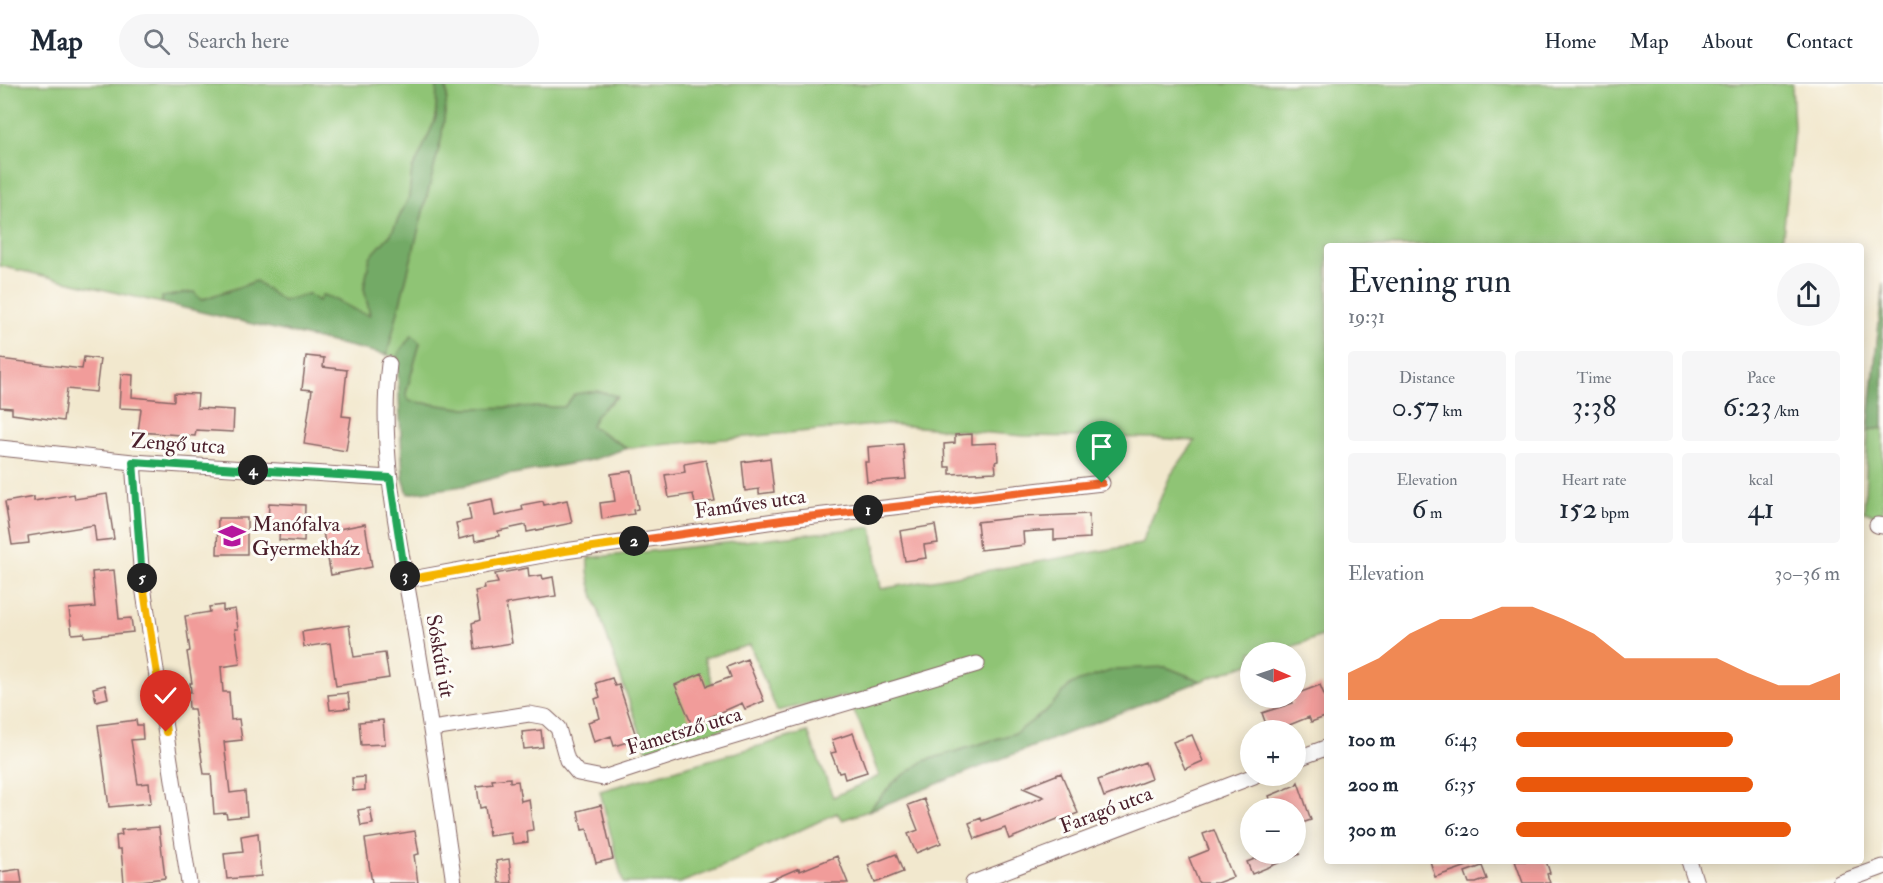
<!DOCTYPE html>
<meta charset="utf-8">
<style>
body{margin:0;font-family:"IM FELL Double Pica",serif;background:#f6f6f7;color:#1f2937;height:100vh;display:flex;flex-direction:column;font-size:22px;white-space:nowrap}
*{box-sizing:border-box;margin:0}
p{font-size:20px;color:#747a83}
.icon{flex:none;width:33px;height:33px;fill:none;stroke:currentColor;stroke-width:2;stroke-linecap:round;stroke-linejoin:round}
.map{position:relative;flex:1;overflow:hidden}
.sheet{position:absolute;left:1324px;top:159px;width:540px;height:621px;display:flex;flex-direction:column;background:#fff;border-radius:6px;box-shadow:0 3px 15px #0003}
.sheet>*{flex:none}
.needle{width:39px;rotate:92deg}
.controls{position:absolute;left:1240px;top:558px;display:grid;gap:12px}
.controls a{display:grid;place-items:center;width:66px;height:66px;border-radius:50%;background:#fff;box-shadow:0 3px 15px #0003;font-size:30px}
.pin{position:absolute;display:grid;place-items:center;width:51px;height:51px;color:#fff;margin:-62px -26px;border-radius:50% 50% 50% 0;rotate:-45deg;box-shadow:0 0 6px #0007}
.pin .icon{rotate:45deg}
.km{position:absolute;width:30px;height:30px;margin:-15px;border-radius:50%;background:#222;color:#fff;font-size:16px;line-height:30px;text-align:center}
.round{display:grid;place-items:center;flex:none;width:63px;height:63px;border-radius:32px;background:#f6f6f7}
.head{display:flex;align-items:center;justify-content:space-between;height:102px;padding:0 24px}
h1{font-size:33px;font-weight:600;line-height:45px}
.figures{display:grid;grid-template-columns:repeat(3,1fr);gap:9px;height:102px;padding:6px 24px}
.figures div{display:grid;align-content:center;border-radius:6px;background:#f6f6f7;text-align:center}
.figures b{font-size:30px;font-weight:600}
.figures small{font-size:16px;font-weight:400}
.figures p{font-size:16px}
.chart{height:168px;padding:12px 24px}
.chart p{display:flex;justify-content:space-between}
.chart svg{width:100%;height:108px;margin-top:6px;fill:#ea580c;opacity:.7}
ul{padding:0 24px;list-style:none;font-size:20px}
li{display:grid;grid-template-columns:96px 72px 1fr;align-items:center;height:45px}
li i{height:15px;border-radius:8px;background:#ea580c}
header{display:flex;align-items:center;gap:36px;box-sizing:border-box;height:84px;padding:0 30px;background:#fff;border-bottom:2px solid #e0e1e3}
header strong{font-size:28px}
nav{display:flex;gap:33px;margin-inline-start:auto;font-size:21px}
.search{width:420px;height:54px;background:#f6f6f7;display:flex;align-items:center;gap:15px;box-sizing:border-box;padding:0 21px;border-radius:33px;color:#747a83;font-size:22px}
.map>svg:first-child{display:block}
</style>
<header>
<strong>Map</strong>
<div class="search"><svg class="icon" aria-label="search" viewBox="0 0 24 24"><circle cx="10" cy="10" r="6"/><path d="M15 15l6 6"/></svg>Search here</div>
<nav><a>Home</a><a>Map</a><a>About</a><a>Contact</a></nav>
</header>
<div class="map">
<svg width="1883" height="799" viewBox="0 0 1883 799">
<rect width="100%" height="100%" fill="#fdfcf7"/>
<filter id="ink" filterUnits="userSpaceOnUse"><feTurbulence type="fractalNoise" baseFrequency=".0167" numOctaves="2"/><feDisplacementMap in="SourceGraphic" scale="12" xChannelSelector="R" yChannelSelector="G"/><feConvolveMatrix kernelMatrix="1 2 1 2 8 2 1 2 1" color-interpolation-filters="sRGB"/></filter>
<filter id="wash" filterUnits="userSpaceOnUse"><feTurbulence type="fractalNoise" baseFrequency=".008" numOctaves="4" result="noise"/><feDisplacementMap in="SourceGraphic" scale="24" xChannelSelector="R" yChannelSelector="G"/><feGaussianBlur stdDeviation="1.35" result="paint"/><feColorMatrix in="noise" values="0 0 0 0 0 0 0 0 0 0 0 0 0 0 0 0 0 1.4 0 .05"/><feComposite in="paint" operator="in"/></filter>
<g filter="url(#wash)">
<rect width="100%" height="100%" fill="#f2e8ce"/>
<!-- green -->
<path fill="#8fc475" stroke="#6c7250" stroke-width="1.5" d="M0,0h437l-1,34 -18,41 -6,10 -3,28 -18,37 -21,24 -6,30 6,28c-18,-3 -30,-18 -48,-21l-2,7 -12,-8 -25,7 -27,-20 -56,19 -16,-8 -9,4 -13,1v6l-162,-37z
M446,0h1346l2,45 -12,117h-454l-1,388 -49,18h-27v11l-50,18 -35,-14 -95,17 -24,26 -31,23 -92,28 -30,21 -26,29 -26,9 -5,-7 -120,56 -37,14h-57l-23,-92 208,-59 25,65 46,-21 -19,-52 -14,-28 -69,15 -27,-66 -46,13 23,70 -80,23c-16,-43 -31,-86 -45,-129 -6,-21 -16,-42 -14,-64l284,-31 9,62 260,-45 29,-68 25,-35 -41,-3 -130,-2 -139,-12 -258,24 -36,-22 6,-12 20,-17 -42,-3 -11,13 -104,1 -52,-7 -2,-8 14,-50 -18,5 -5,9 -10,-2 54,-215 6,-43z
M1883,344v89l-19,-5 4,-82z"/>
<!-- forest -->
<path fill="#73aa66" stroke="#5e6448" stroke-width="1.5" d="M437,0h9l1,13 -6,43 -54,215 -225,-52v-6c11,-1 20,-5 32,-5l7,8 32,-10 23,-9 27,20 25,-7 11,7 3,-6c18,3 30,18 48,20l-6,-27 6,-31 21,-23 18,-37 3,-28 6,-10 18,-41z
M1883,199v145l-15,2z
M412,251l8,8 -14,50 3,8 51,7 104,-1 11,-13 22,-3 20,5 -20,18 -6,12 36,22 -35,12 -90,16 -39,10 -55,8 -5,-16 -6,-121 5,-9z
M1166,583l35,14 -333,130 26,-29 30,-21 92,-28 31,-23 24,-26 45,-15z"/>
<g id="blocks">
<!-- building -->
<path fill="#f19c9a" d="M306,272l18,2 -1,9 24,3 -5,46 9,1 -5,34 -42,-7 8,-54 -10,-1z
M84,273l16,2 -4,33 -29,-3 -4,32 -51,-7v-6l-12,-1v-48l82,10z
M121,290l12,1 -1,22 42,4v-8l24,1 -1,14 37,2 -1,22 -37,-2 -1,6 -57,-4 3,-23 -22,-1z
M972,350v10l25,-1 1,18 -3,1 1,10 -46,2v-7h-5l-1,-23 11,-1v-8z
M903,360l3,35 -39,3 -2,-20h4l-1,-15z
M770,374l4,34 -15,2v-5l-14,2 -3,-29z
M706,376l9,41 -20,3 -2,-10 -24,4 -4,-23 20,-3 -1,-8z
M632,387l6,38 -5,1 1,4 -32,5 -2,-16 15,-2 -4,-27z
M74,410l1,5 32,-5 7,45 -18,2 -2,-16 -66,11 1,7 -17,2 -7,-43 29,-5v4z
M492,415l3,17 28,-6 -1,-5 21,-4 1,4 23,-5 5,23 -45,9 -1,-7 -28,6 1,5 -24,5 -1,-6 -15,4 -3,-16 15,-3 -3,-16z
M269,419l36,2 -1,37 -25,-2 1,-14 -12,-1z
M1089,430l1,24 -36,2v-10l-31,2 1,13 -44,5 -3,-28 44,-5z
M218,434h29v36h-30z
M365,440l7,43 -41,8 -8,-43z
M935,441l3,18 -14,2 2,13 -21,3 -5,-30z
M528,484l1,9 13,-2 1,4 10,-2 3,19 -50,8 6,39 -37,6 -3,-26 8,-3 -5,-29 10,-2 -1,-4 14,-2 -3,-9z
M114,486l5,49 12,-1 2,14 -49,5v-4l-12,1 -3,-25 26,-2 -3,-35z
M223,521v6l12,-2 3,20h-3l5,35 -19,3 2,25h6l2,28 8,-1 3,21 -18,2 6,51 15,-2 2,25 -20,2 -1,-5 -12,1 -3,-40h-7l-10,-65h-5l-1,-17h3l-1,-9h2l-5,-31 3,-1 -5,-35 25,-4 -1,-5z
M349,541l5,32 31,-4 4,25 -53,8 -6,-43 -26,4 -2,-15z
M747,575l17,42 -19,8 -3,-6 -50,22 -17,-40 27,-12 5,13 24,-9 -4,-10z
M612,594l3,8 4,-1 18,54 -23,7 -3,-10 -17,6 -6,-20 12,-4 -5,-19 5,-2 -4,-14z
M105,601l3,13 -12,3 -3,-13z
M1320,601l8,19v12l-17,6 -2,-5 -27,11 1,2h-15l-6,-17 31,-10 -2,-5h5v-4z
M348,609l2,15 -20,2 -2,-15z
M136,636l1,5h5l1,14 -12,1 7,44 11,-1 2,20 -42,4 -11,-82z
M383,636l2,24 -24,1 -2,-23z
M541,646l2,17 -19,2 -2,-17z
M853,649l14,39 -22,7 -2,-7 -4,1 -8,-20 5,-1 -4,-12z
M1192,651l11,26 -18,8 -12,-27z
M1145,678l6,17 -47,18 -6,-17z
M1061,689l17,40 -17,7 -1,-2 -51,21 -4,-11 -30,11 -6,-16 12,-5 1,3 62,-24 -21,-9z
M365,693v13l-12,1 -1,-13z
M510,694v4l8,-1 3,20 8,-2 4,31 -6,1 1,11 -15,2 -2,-11 -22,3 -4,-29 -5,1 -3,-22 16,-2 -1,-4z
M1298,698l13,38 -15,5v-17h-23l-4,-12 27,-11z
M924,715l17,44 -25,10 -8,-19 10,-4 -10,-25z
M601,721l12,54 -17,4 -9,-34 -5,1 -4,-19z
M370,724l3,16 -12,2 -3,-16z
M159,743l6,51 -41,5 -3,-34h-4l-1,-13 6,-1 -1,-5z
M1214,746l19,47 -16,6h-18l-10,-25 20,-8 -6,-16z
M415,747l4,23 -5,1 4,28h-46l-7,-44z
M258,749l3,43 -34,3 -3,-25 19,-2 -2,-16z
M896,770l7,18 -28,11 -7,-18z
M1267,770h33l-48,20 -5,-12z
M837,772l11,27h-84l35,-15 1,3z
M509,775l3,24h-13l-3,-22z
M1430,777h45l1,2 -41,14z
M1515,777h31l4,12 -3,1 3,9h-27z
M1482,782l5,13 -11,4h-7l-4,-11z
M20,785l2,14h-22v-11z"/>
</g>
</g>
<g filter="url(#ink)">
<use href="#blocks" fill-opacity="0" stroke="#856564" stroke-width="1.5"/>
<g fill="none" stroke-linecap="round" stroke-linejoin="round">
<defs>
<path id="minor" d="M389,280c-11,88 11,180 26,267 14,84 27,168 39,252
M0,364l133,14 257,16
M133,378l9,118 47,303
M1877,441l6,1
M406,496l159,-29 224,-32 313,-36
M432,645l97,-15 17,3 12,11 9,32 11,13 25,5 79,-26 295,-88
M1296,675l32,-12
M1689,777l7,22
M973,799l281,-107
M1839,799l44,-16"/>
</defs>
<!-- minor casing -->
<use href="#minor" stroke="#856564" stroke-width="17"/>
<!-- minor -->
<use href="#minor" stroke="#fff" stroke-width="15"/>
</g>
</g>
<g fill="none" stroke-linecap="round" stroke-linejoin="round" filter="url(#ink)">
<defs>
<path id="split-1" d="M868,426l234,-27"/>
<path id="split-2" d="M634,457l155,-22 79,-9"/>
<path id="split-3" d="M405,492l1,4 159,-29 69,-10"/>
<path id="split-4" d="M253,386l137,8 15,98"/>
<path id="split-5" d="M142,494l-9,-116 120,8"/>
<path id="split-6" d="M142,494l24,154"/>
</defs>
<!-- split-1 casing -->
<use href="#split-1" stroke="#fff" stroke-width="12"/>
<!-- split-2 casing -->
<use href="#split-2" stroke="#fff" stroke-width="12"/>
<!-- split-3 casing -->
<use href="#split-3" stroke="#fff" stroke-width="12"/>
<!-- split-4 casing -->
<use href="#split-4" stroke="#fff" stroke-width="12"/>
<!-- split-5 casing -->
<use href="#split-5" stroke="#fff" stroke-width="12"/>
<!-- split-6 casing -->
<use href="#split-6" stroke="#fff" stroke-width="12"/>
<!-- split-1 -->
<use href="#split-1" stroke="#f0652b" stroke-width="8"/>
<!-- split-2 -->
<use href="#split-2" stroke="#f0652b" stroke-width="8"/>
<!-- split-3 -->
<use href="#split-3" stroke="#f5b400" stroke-width="8"/>
<!-- split-4 -->
<use href="#split-4" stroke="#22a559" stroke-width="8"/>
<!-- split-5 -->
<use href="#split-5" stroke="#22a559" stroke-width="8"/>
<!-- split-6 -->
<use href="#split-6" stroke="#f5b400" stroke-width="8"/>
</g>
<!-- icons -->
<defs>
<symbol id="school-bare" viewBox="-9 -9 18 18"><path d="M0-5L7-2L0 1L-7-2ZM-4 1L0 2.5L4 1V4Q0 6-4 4Z" fill="#b5179e" stroke="#fdfcf7" stroke-width="2.5" paint-order="stroke"/></symbol>
</defs>
<g fill-rule="evenodd">
<use href="#school-bare" x="213" y="433" width="38" height="38"/>
</g>
<g text-anchor="middle" dominant-baseline="central" stroke-width="6" stroke-linejoin="round" paint-order="stroke">
<!-- street labels -->
<g font-size="21" fill="#4a1f2b" stroke="#fdfcf7">
<text transform="translate(178 360) rotate(4)">Zengő utca</text>
<text transform="translate(750 420) rotate(-8)">Faműves utca</text>
<text transform="translate(440 572) rotate(80)">Sóskúti út</text>
<text transform="translate(684 647) rotate(-17)">Fametsző utca</text>
<text transform="translate(1106 726) rotate(-21)">Faragó utca</text>
</g>
<!-- poi labels -->
<g font-size="21" fill="#4a1f2b" stroke="#fdfcf7" text-anchor="start">
<text x="252" y="440">Manófalva<tspan x="252" dy="24">Gyermekház</tspan></text>
</g>
</g>
</svg>
<div class="controls">
<a><svg class="needle" viewBox="-14 -14 28 28"><path d="M0-13l5 13h-10z" fill="#e53935"/><path d="M0 13l5-13h-10z" fill="#747a83"/></svg></a>
<a>+</a>
<a>−</a>
</div>
<div class="pin" style="left:1102px;top:399px;background:#1e9e55"><svg class="icon" aria-label="arrive" viewBox="0 0 24 24"><path d="M6 21V4h12l-3 4 3 4H6"/></svg></div>
<div class="pin" style="left:166px;top:648px;background:#d93025"><svg class="icon" aria-label="check" viewBox="0 0 24 24"><path d="M5 12l5 5 9-10"/></svg></div>
<b class="km" style="left:868px;top:426px">1</b>
<b class="km" style="left:634px;top:457px">2</b>
<b class="km" style="left:405px;top:492px">3</b>
<b class="km" style="left:253px;top:386px">4</b>
<b class="km" style="left:142px;top:494px">5</b>
<section class="sheet">
<div class="head"><div><h1>Evening run</h1><p>19:31</p></div><a class="round"><svg class="icon" aria-label="share" viewBox="0 0 24 24"><path d="M12 15V3M7 8l5-5 5 5M5 13v7h14v-7"/></svg></a></div>
<div class="figures">
<div><p>Distance</p><b>0.57<small> km</small></b></div>
<div><p>Time</p><b>3:38</b></div>
<div><p>Pace</p><b>6:23<small> /km</small></b></div>
</div>
<div class="figures">
<div><p>Elevation</p><b>6<small> m</small></b></div>
<div><p>Heart rate</p><b>152<small> bpm</small></b></div>
<div><p>kcal</p><b>41</b></div>
</div>
<div class="chart"><p><span>Elevation</span>30–36 m</p>
<svg viewBox="0 0 160 44" preserveAspectRatio="none"><path d="M0 44V33L10 27L20 17L30 11L40 11L50 6L60 6L70 11L80 17L90 27L100 27L110 27L120 27L130 33L140 38L150 38L160 33V44z"/></svg>
</div>
<ul>
<li><b>100 m</b>6:43<i style="width:67%"></i></li>
<li><b>200 m</b>6:35<i style="width:73%"></i></li>
<li><b>300 m</b>6:20<i style="width:85%"></i></li>
</ul>
</section>
</div>
